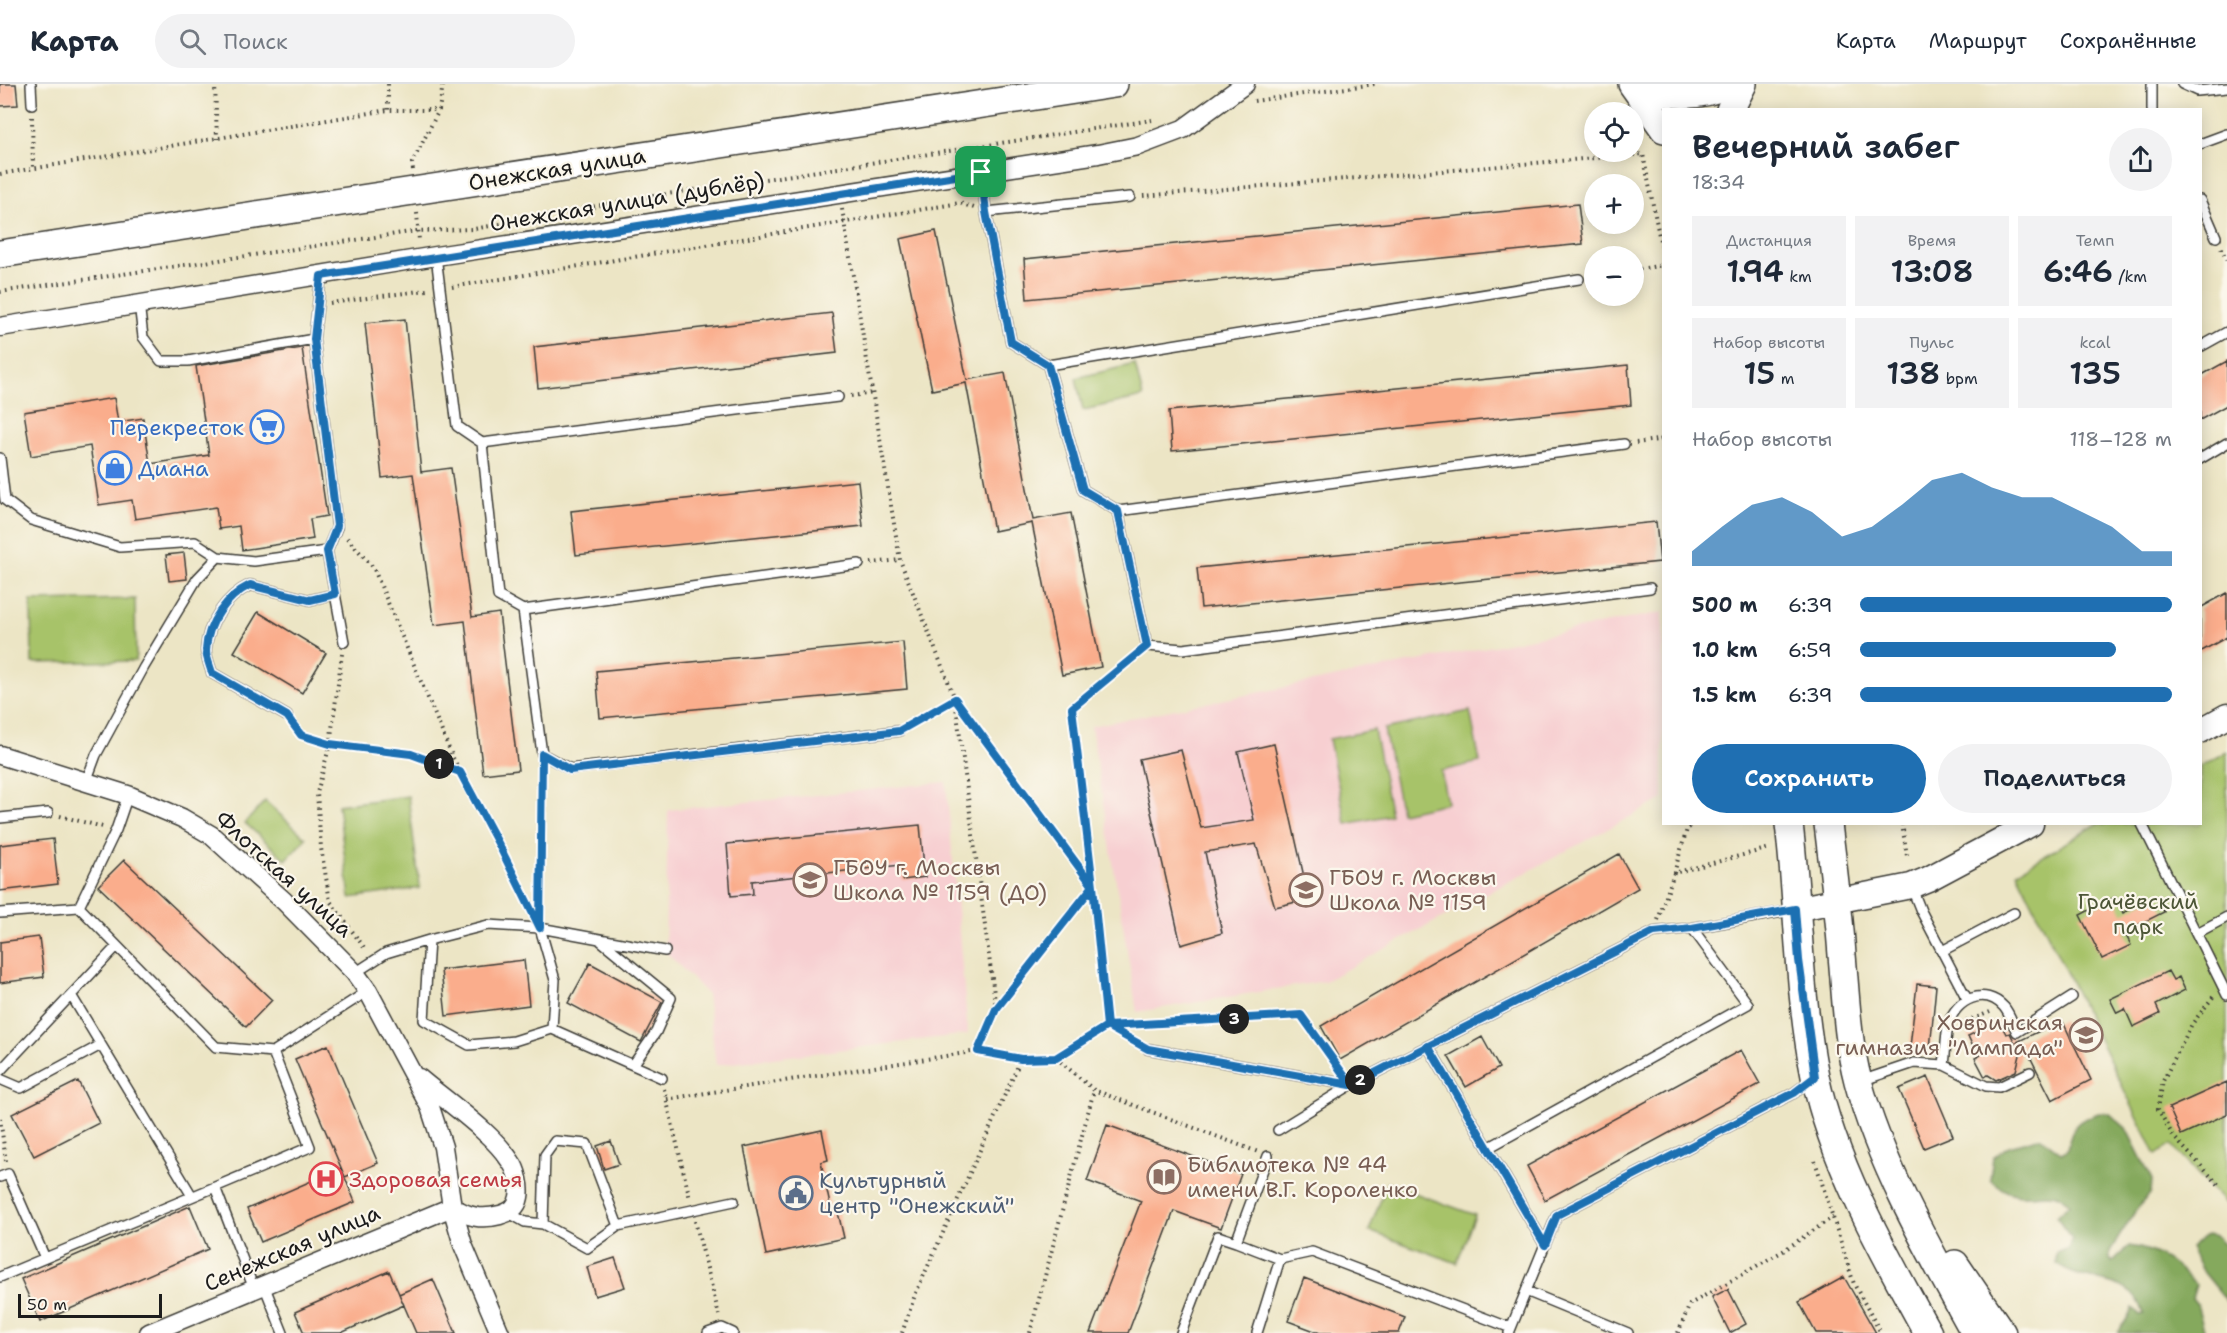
<!DOCTYPE html>
<html lang="ru">
<meta charset="utf-8">
<style>
body{margin:0;font-family:"Shantell Sans",sans-serif;background:#f2f2f3;color:#1f2937;height:100vh;display:flex;flex-direction:column;font-size:22px;white-space:nowrap}
*{box-sizing:border-box;margin:0}
p{font-size:20px;color:#747a83}
.icon{flex:none;width:33px;height:33px;fill:none;stroke:currentColor;stroke-width:2;stroke-linecap:round;stroke-linejoin:round}
.map{position:relative;flex:1;overflow:hidden}
.panel{position:absolute;left:1662px;top:24px;width:540px;height:717px;display:flex;flex-direction:column;background:#fff;border-radius:0px;box-shadow:0 3px 15px #0003}
.panel>*{flex:none}
.buttons{position:absolute;left:1584px;top:18px;display:grid;gap:12px}
.buttons a{display:grid;place-items:center;width:60px;height:60px;border-radius:50%;background:#fff;box-shadow:0 3px 15px #0003;font-size:30px}
.scale{position:absolute;left:18px;bottom:15px;width:144px;box-sizing:border-box;padding-left:6px;border:3px solid #1c1c1c;border-top:0;font-size:16px;line-height:21px;white-space:nowrap;color:#1c1c1c;-webkit-text-stroke:4px #fbf7ec;paint-order:stroke}
.pin{position:absolute;display:grid;place-items:center;width:51px;height:51px;color:#fff;margin:-26px;border-radius:12px;box-shadow:0 3px 9px #0006}
.km{position:absolute;width:30px;height:30px;margin:-15px;border-radius:50%;background:#222;color:#fff;font-size:16px;line-height:30px;text-align:center}
.round{display:grid;place-items:center;flex:none;width:63px;height:63px;border-radius:32px;background:#f2f2f3}
.overview{display:flex;align-items:center;justify-content:space-between;height:102px;padding:0 30px}
h1{font-size:33px;font-weight:600;line-height:45px}
.figures{display:grid;grid-template-columns:repeat(3,1fr);gap:9px;height:102px;padding:6px 30px}
.figures div{display:grid;align-content:center;border-radius:0px;background:#f2f2f3;text-align:center}
.figures b{font-size:30px;font-weight:600}
.figures small{font-size:16px;font-weight:400}
.figures p{font-size:16px}
.chart{height:168px;padding:12px 30px}
.chart p{display:flex;justify-content:space-between}
.chart svg{width:100%;height:108px;margin-top:6px;fill:#1f6fb2;opacity:.7}
.cta{display:flex;gap:12px;margin-top:auto;padding:12px 30px}
.cta a{flex:1;height:69px;border-radius:36px;background:#1f6fb2;color:#fff;font-size:24px;font-weight:600;line-height:69px;text-align:center}
.cta a+a{background:#f2f2f3;color:#1f2937}
ul{padding:0 30px;list-style:none;font-size:20px}
li{display:grid;grid-template-columns:96px 72px 1fr;align-items:center;height:45px}
li i{height:15px;border-radius:8px;background:#1f6fb2}
header{display:flex;align-items:center;gap:36px;box-sizing:border-box;height:84px;padding:0 30px;background:#fff;border-bottom:2px solid #e0e1e3}
header strong{font-size:28px}
nav{display:flex;gap:33px;margin-inline-start:auto;font-size:21px}
.search{width:420px;height:54px;background:#f2f2f3;display:flex;align-items:center;gap:15px;box-sizing:border-box;padding:0 21px;border-radius:33px;color:#747a83;font-size:22px}
.map>svg:first-child{display:block}
</style>
<header>
<strong>Карта</strong>
<div class="search"><svg class="icon" aria-label="search" viewBox="0 0 24 24"><circle cx="10" cy="10" r="6"/><path d="M15 15l6 6"/></svg>Поиск</div>
<nav><a>Карта</a><a>Маршрут</a><a>Сохранённые</a></nav>
</header>
<div class="map">
<svg width="2227" height="1249" viewBox="0 0 2227 1249">
<rect width="100%" height="100%" fill="#fbf7ec"/>
<filter id="ink" filterUnits="userSpaceOnUse"><feTurbulence type="fractalNoise" baseFrequency=".0167" numOctaves="2"/><feDisplacementMap in="SourceGraphic" scale="12" xChannelSelector="R" yChannelSelector="G"/><feConvolveMatrix kernelMatrix="1 2 1 2 8 2 1 2 1" color-interpolation-filters="sRGB"/></filter>
<filter id="wash" filterUnits="userSpaceOnUse"><feTurbulence type="fractalNoise" baseFrequency=".008" numOctaves="4" result="noise"/><feDisplacementMap in="SourceGraphic" scale="24" xChannelSelector="R" yChannelSelector="G"/><feGaussianBlur stdDeviation="1.35" result="paint"/><feColorMatrix in="noise" values="0 0 0 0 0 0 0 0 0 0 0 0 0 0 0 0 0 1.4 0 .05"/><feComposite in="paint" operator="in"/></filter>
<g filter="url(#wash)">
<rect width="100%" height="100%" fill="#ece5c5"/>
<!-- built -->
<path fill="#f7cfd1" d="M1663,528v187l-338,182 -188,31 -46,-286z
M946,698l22,252 -252,31 -9,-71 -42,-43 3,-141z"/>
<!-- green -->
<path fill="#a7c369" stroke="#627042" stroke-width="1.5" d="M1135,280l8,33 -60,13 -7,-32z
M135,515l1,62 -104,2 -1,-62z
M1470,627l10,51 -39,9 6,32 -46,10 -17,-84z
M1374,646l17,85 -45,9 -17,-85z
M2227,668v453l-56,-60 -15,10 -139,-283 80,-48h103l1,-58z
M408,712l12,92 -70,10 -12,-93z
M265,717l41,37 -20,22 -41,-37z
M1387,1099l88,32 -18,48 -88,-32z"/>
<!-- forest -->
<path fill="#85a95d" stroke="#50623c" stroke-width="1.5" d="M2099,1029l11,1 16,14 26,52 -1,13 -13,14 -28,44v8l2,3 17,-16c30,4 46,18 67,39l-4,13 5,6 7,25 -1,4h-85l15,-24 7,6 4,-1c-13,-43 -58,-27 -88,-50v-11l12,-5 5,-9 -17,-23 13,-12c-11,-16 -29,-8 -45,-9 -14,0 -24,-7 -34,-15l3,-23 16,-11 32,-9 21,16 5,-4c6,-24 8,-28 32,-36z
M2207,1150l9,2 11,11v54l-26,-32 -11,-21z"/>
<g id="blocks">
<!-- building -->
<path fill="#faad8c" d="M0,0h16l2,21 -18,1z
M1578,120l5,40 -556,55 -3,-40z
M936,147l31,149 38,-7 28,147 38,-7 30,154 -39,8 -30,-152 -38,8 -28,-148 -34,7 -32,-151z
M832,229l5,40 -299,35 -4,-41z
M405,235l16,153 30,-4 21,149 27,-4 19,157 -35,4 -18,-153 -31,4 -21,-151 -31,4 -17,-155z
M302,264l25,168 -17,3 3,20 -71,11 -3,-24 -20,3 -3,-22 -81,12 -3,-19 -33,5 -9,-59 -59,10 -7,-44 90,-14 4,24 25,-4 7,46 59,-9 -13,-89z
M2227,277v44l-27,15v-44z
M1628,281l3,40 -459,46 -3,-40z
M858,397l5,45 -287,29 -5,-44z
M1656,438l4,40 -459,46 -4,-40z
M184,469l3,26 -18,2 -3,-26z
M2227,509v44l-27,15v-44z
M258,528l68,41 -24,40 -68,-41z
M903,558l4,47 -307,29 -4,-47z
M1274,660l35,155 -34,8 -19,-63 -51,8 17,81 -41,12 -42,-186 42,-9 20,78 53,-8 -16,-68z
M920,741l5,52 -22,3 -2,-15 -149,16 1,13 -22,2 -4,-52z
M53,755l5,45 -58,7v-46z
M1619,770l19,34 -298,172 -19,-34z
M124,776l148,140 -26,27 -148,-141z
M2156,812l8,16 -40,20 7,13 -29,14 -22,-44 35,-18 8,16z
M39,853l5,40 -44,6v-41z
M524,876l5,45 -83,11 -5,-46z
M590,879l72,39 -21,40 -73,-39z
M2168,887l5,9 6,-3 6,13 -29,15 4,9 -27,13 -8,-18 -8,4 -7,-14z
M1917,900l19,2 -6,63 -20,-2z
M2062,936l29,60 -39,20 -29,-57 -7,28 -20,9 -8,-5 -3,2 -10,-19 6,-3h-4l-9,-19 31,-15 7,13 4,-1 5,10z
M1482,953l17,31 -33,19 -18,-31z
M328,961l50,118 -33,14 -50,-118z
M1741,966l19,34 -215,116 -18,-34z
M1928,993l25,59 -29,12 -25,-59z
M78,997l21,42 -65,33 -22,-42z
M2227,998v32l-46,21 -12,-27z
M1107,1041l134,49 -20,54 -47,-17 -46,122h-38l51,-132 -54,-20z
M822,1046l6,30 -7,2 10,48 6,-2 7,30 -78,17 -22,-108z
M611,1057l8,23 -15,5 -7,-23z
M341,1084l14,34 -94,40 -14,-33z
M190,1122l18,43 -168,73 -19,-43z
M615,1174l10,29 -30,9 -8,-29z
M389,1187l15,34 -63,28h-37l-9,-21z
M1844,1193l32,56h-60l-17,-31z
M1304,1194l101,39 -6,16h-79l-32,-12z
M433,1195l23,54h-40l-17,-39z
M1728,1205l18,35 -16,9 -18,-36z"/>
</g>
</g>
<g filter="url(#ink)">
<use href="#blocks" fill-opacity="0" stroke="#3b3a35" stroke-width="1.5"/>
<g fill="none" stroke-linecap="round" stroke-linejoin="round">
<defs>
<path id="service" d="M31,0l1,20
M2182,0l15,7 30,-3
M2152,26v-26
M2200,60l27,-10
M981,88l5,40 25,130 37,23 35,125 35,21 29,135 36,3 467,-61
M2200,116l16,37
M986,128l144,-15
M436,172l21,170 25,17 16,153 25,14 19,144 28,15 329,-38
M139,219l4,34 18,24h27l126,-22
M2200,263l27,-15
M1048,281l531,-86
M482,359l356,-46
M0,374l5,42 26,20 89,27 75,-5 23,15
M2200,375l27,-16
M1118,427l506,-67
M327,467l17,91
M523,526l336,-46
M287,632l-75,-43c-2,-7 -6,-16 -6,-23 1,-27 21,-54 44,-65l60,15 25,-6
M86,698l10,-27 48,-88 53,-88 21,-22 36,4 73,-10 10,-24 -23,-188 7,-63
M128,711l-12,35 -37,77 137,140 57,5
M0,734l48,-5
M2142,740l85,171
M1911,802l10,25 46,88
M0,829l79,-6
M540,844l15,52 -3,49 -38,12 -45,4 -45,-25 5,-80 59,-15 52,3 125,23
M2197,849l30,-16
M600,856l71,58 -15,34 -23,33
M1942,867l72,-38
M355,889l31,-20 43,-13
M71,911l121,201
M552,945l110,49
M1428,962l117,199
M1148,965l203,36
M1944,981c2,-13 1,-29 5,-42 7,-24 36,-37 55,-16 6,7 9,18 13,25l55,-35
M0,987l117,-125
M0,995l21,9 78,-42
M1861,997l53,-18 30,2 42,21 13,1 31,-15
M1278,1046l73,-45 303,-153 38,-4 101,-18
M1488,1064l260,-144 -56,-76
M0,1093l8,-3 37,84
M509,1129l16,9 18,2 44,24 31,-22 -31,-82 -32,-3 -10,14 -2,69
M618,1142l116,-25
M1280,1175l32,-7 199,76
M0,1193l215,-90
M264,1201l19,48
M254,1205l-39,-102 95,-40 -37,-95 95,-61
M1526,1207l102,42
M708,1249l14,-5 11,5
M1181,1249l37,-97 18,6
M1257,1249l23,-74 -44,-17 32,-86
M1509,1249l48,-118 237,-122 19,-14"/>
<path id="minor" d="M0,243l436,-71 662,-102 40,-8 45,-17 62,-45
M0,671l128,40 54,23 29,17 73,66 71,72 13,18 62,116 13,40 9,60 11,38 37,88
M419,994c27,23 73,54 92,84 6,8 10,25 8,35 -2,11 -9,15 -19,18 -19,5 -31,2 -48,-8
M149,1249l303,-126"/>
<path id="tertiary" d="M2200,647l27,-15
M1795,825l116,-23 17,-7 103,-55"/>
<path id="secondary" d="M1632,0l32,45
M1640,0c28,15 61,13 89,0
M1730,26l13,-26
M0,170l1114,-170
M1789,740c10,84 9,169 26,252 18,88 70,179 113,257
M1828,740c5,43 11,87 14,131 4,43 5,84 16,126 22,84 75,176 117,252
M1955,1180l47,69"/>
</defs>
<!-- service casing -->
<use href="#service" stroke="#3b3a35" stroke-width="12"/>
<!-- minor casing -->
<use href="#minor" stroke="#3b3a35" stroke-width="21"/>
<!-- tertiary casing -->
<use href="#tertiary" stroke="#3b3a35" stroke-width="27"/>
<!-- secondary casing -->
<use href="#secondary" stroke="#3b3a35" stroke-width="30"/>
<!-- path -->
<path stroke="#3b3a35" stroke-width="4" stroke-dasharray="1.5 4.5" stroke-linecap="butt" d="M215,0l2,55
M388,0v26
M1254,17l121,-17
M32,33l1,52
M413,86l-1,-7 27,-53 4,-26
M0,90l388,-64h51
M1143,112l500,-42 21,107
M842,125l58,351 55,139 41,310
M417,129l2,28
M2221,164l6,13
M1634,186l30,-5
M452,203l508,-84 14,5
M0,208l417,-61 57,-2 154,-29 524,-80
M330,219l97,-13
M851,312l23,-3
M1636,359l28,-4
M347,454l26,29 80,191 46,87 34,69
M871,479l29,-3
M342,570l-12,90 -13,49 4,55 9,53 36,49
M1137,571l-65,53 35,318 194,-11 39,54
M294,641c23,30 83,21 117,29 17,4 33,12 48,17
M60,732l43,11
M1902,740l5,32
M1674,789l13,-44 7,-5
M540,832l2,-149
M1658,836l16,-47 96,-25
M2213,913l-21,27 -29,57 -5,28 15,27 46,49
M1978,934l5,10
M1961,940l29,-12
M978,967l43,8
M1056,974l38,32 164,62
M664,1005l26,110
M667,1015l311,-48 18,-42 97,-123 -138,-187 -45,26
M0,1034l6,43
M1815,1077l39,123 27,49
M695,1137l24,94
M902,1249l13,-38 106,-236 35,-1 51,-32 30,17
M1030,1249l64,-243
M1678,1249l12,-29 93,-53 50,-34"/>
<!-- service -->
<use href="#service" stroke="#fff" stroke-width="9"/>
<!-- minor -->
<use href="#minor" stroke="#fff" stroke-width="18"/>
<!-- tertiary -->
<use href="#tertiary" stroke="#fff" stroke-width="24"/>
<!-- secondary -->
<use href="#secondary" stroke="#fff" stroke-width="27"/>
</g>
</g>
<g fill="none" stroke-linecap="round" stroke-linejoin="round" filter="url(#ink)">
<defs>
<path id="route" d="M981,88l-660,104 -7,63 23,187 -10,25 8,43 -25,6 -60,-15c-23,11 -43,38 -44,65 0,7 4,16 6,23l75,43 14,19 29,9 81,10 49,18 39,73 41,83 2,-174 28,16 329,-39 56,-32 138,187 14,140 41,23 203,36 303,-153 38,-4 103,-19 4,51 16,117 -21,16 -237,122 -12,30 -117,-199 -77,39 -50,-70 -194,11 -51,32 -35,1 -43,-8 18,-42 97,-123 -21,-178 75,-62 -29,-135 -35,-21 -35,-125 -37,-23 -25,-130 -5,-40"/>
</defs>
<!-- route casing -->
<use href="#route" stroke="#fff" stroke-width="12"/>
<!-- route -->
<use href="#route" stroke="#1f6fb2" stroke-width="8"/>
</g>
<!-- icons -->
<defs>
<symbol id="supermarket-ring" viewBox="-11 -11 22 22"><circle r="9.5" fill="#fbf7ec" stroke="#3f7fe0" stroke-width="1.5"/><path d="M-6-5.5h2.5l.6 2H6L4.5 2H-2.5L-4.4-4H-6ZM-1.5 3.2a1.3 1.3 0 1 0 .1 0ZM3 3.2a1.3 1.3 0 1 0 .1 0Z" fill="#3f7fe0"/></symbol>
<symbol id="shop-ring" viewBox="-11 -11 22 22"><circle r="9.5" fill="#fbf7ec" stroke="#3f7fe0" stroke-width="1.5"/><path d="M-5-2.5h2.3a2.7 3.5 0 0 1 5.4 0H5L5.5 6h-11ZM-1.5-2.5h3a1.5 2.3 0 0 0-3 0Z" fill="#3f7fe0"/></symbol>
<symbol id="school-ring" viewBox="-11 -11 22 22"><circle r="9.5" fill="#fbf7ec" stroke="#8d6e63" stroke-width="1.5"/><path d="M0-5L7-2L0 1L-7-2ZM-4 1L0 2.5L4 1V4Q0 6-4 4Z" fill="#8d6e63"/></symbol>
<symbol id="library-ring" viewBox="-11 -11 22 22"><circle r="9.5" fill="#fbf7ec" stroke="#8d6e63" stroke-width="1.5"/><path d="M-6-4Q-3-5.5-.7-3.5V5Q-3 3-6 4ZM6-4Q3-5.5 .7-3.5V5Q3 3 6 4Z" fill="#8d6e63"/></symbol>
<symbol id="hospital-ring" viewBox="-11 -11 22 22"><circle r="9.5" fill="#fbf7ec" stroke="#e0444e" stroke-width="1.5"/><path d="M-5-5h3v3.5h4V-5h3V5h-3V1.5h-4V5h-3Z" fill="#e0444e"/></symbol>
<symbol id="civic-ring" viewBox="-11 -11 22 22"><circle r="9.5" fill="#fbf7ec" stroke="#5c6f8a" stroke-width="1.5"/><path d="M-.6-6.5H3V-4.5H.6V-3L4-1V1h2V6H-6V1h2V-1L-.6-3ZM-1.2 2.5V6h2.4V2.5Z" fill="#5c6f8a"/></symbol>
</defs>
<g fill-rule="evenodd">
<use href="#supermarket-ring" x="248" y="324" width="38" height="38"/>
<use href="#shop-ring" x="96" y="365" width="38" height="38"/>
<use href="#school-ring" x="791" y="777" width="38" height="38"/>
<use href="#school-ring" x="1287" y="787" width="38" height="38"/>
<use href="#school-ring" x="2067" y="932" width="38" height="38"/>
<use href="#library-ring" x="1145" y="1074" width="38" height="38"/>
<use href="#hospital-ring" x="307" y="1076" width="38" height="38"/>
<use href="#civic-ring" x="777" y="1090" width="38" height="38"/>
</g>
<g text-anchor="middle" dominant-baseline="central" stroke-width="4.5" stroke-linejoin="round" paint-order="stroke">
<!-- street labels -->
<g font-size="22" fill="#1c1c1c" stroke="#fbf7ec">
<text transform="translate(557 85) rotate(-9)">Онежская улица</text>
<text transform="translate(627 118) rotate(-9)">Онежская улица (дублёр)</text>
<text transform="translate(284 790) rotate(42)">Флотская улица</text>
<text transform="translate(292 1164) rotate(-23)">Сенежская улица</text>
</g>
<!-- shop labels -->
<g font-size="22" fill="#366cbe" stroke="#fbf7ec" text-anchor="end">
<text x="244" y="343">Перекресток</text>
<text x="138" y="384" text-anchor="start">Диана</text>
</g>
<!-- education labels -->
<g font-size="22" fill="#785e54" stroke="#fbf7ec" text-anchor="start">
<text x="833" y="783">ГБОУ г. Москвы<tspan x="833" dy="25">Школа № 1159 (ДО)</tspan></text>
<text x="1329" y="793">ГБОУ г. Москвы<tspan x="1329" dy="25">Школа № 1159</tspan></text>
<text x="2063" y="938" text-anchor="end">Ховринская<tspan x="2063" dy="25">гимназия "Лампада"</tspan></text>
<text x="1187" y="1080">Библиотека № 44<tspan x="1187" dy="25">имени В.Г. Короленко</tspan></text>
</g>
<!-- park labels -->
<g font-size="22" fill="#4d5637" stroke="#fbf7ec">
<text x="2138" y="817">Грачёвский<tspan x="2138" dy="25">парк</tspan></text>
</g>
<!-- health labels -->
<g font-size="22" fill="#be3a42" stroke="#fbf7ec" text-anchor="start">
<text x="349" y="1095">Здоровая семья</text>
</g>
<!-- service labels -->
<g font-size="22" fill="#4e5e75" stroke="#fbf7ec" text-anchor="start">
<text x="819" y="1096">Культурный<tspan x="819" dy="25">центр "Онежский"</tspan></text>
</g>
</g>
</svg>
<div class="buttons">
<a><svg class="icon" aria-label="locate" viewBox="0 0 24 24"><circle cx="12" cy="12" r="6"/><path d="M12 2v4M12 18v4M2 12h4M18 12h4"/></svg></a>
<a>+</a>
<a>−</a>
</div>
<div class="scale">50 m</div>
<div class="pin" style="left:981px;top:88px;background:#1e9e55"><svg class="icon" aria-label="arrive" viewBox="0 0 24 24"><path d="M6 21V4h12l-3 4 3 4H6"/></svg></div>
<b class="km" style="left:439px;top:680px">1</b>
<b class="km" style="left:1360px;top:996px">2</b>
<b class="km" style="left:1234px;top:935px">3</b>
<section class="panel">
<div class="overview"><div><h1>Вечерний забег</h1><p>18:34</p></div><a class="round"><svg class="icon" aria-label="share" viewBox="0 0 24 24"><path d="M12 15V3M7 8l5-5 5 5M5 13v7h14v-7"/></svg></a></div>
<div class="figures">
<div><p>Дистанция</p><b>1.94<small> km</small></b></div>
<div><p>Время</p><b>13:08</b></div>
<div><p>Темп</p><b>6:46<small> /km</small></b></div>
</div>
<div class="figures">
<div><p>Набор высоты</p><b>15<small> m</small></b></div>
<div><p>Пульс</p><b>138<small> bpm</small></b></div>
<div><p>kcal</p><b>135</b></div>
</div>
<div class="chart"><p><span>Набор высоты</span>118–128 m</p>
<svg viewBox="0 0 160 44" preserveAspectRatio="none"><path d="M0 44V38L10 28L20 19L30 16L40 22L50 32L60 28L70 19L80 9L90 6L100 12L110 16L120 16L130 22L140 28L150 38L160 38V44z"/></svg>
</div>
<ul>
<li><b>500 m</b>6:39<i style="width:100%"></i></li>
<li><b>1.0 km</b>6:59<i style="width:82%"></i></li>
<li><b>1.5 km</b>6:39<i style="width:100%"></i></li>
</ul>
<div class="cta"><a>Сохранить</a><a>Поделиться</a></div>
</section>
</div>
